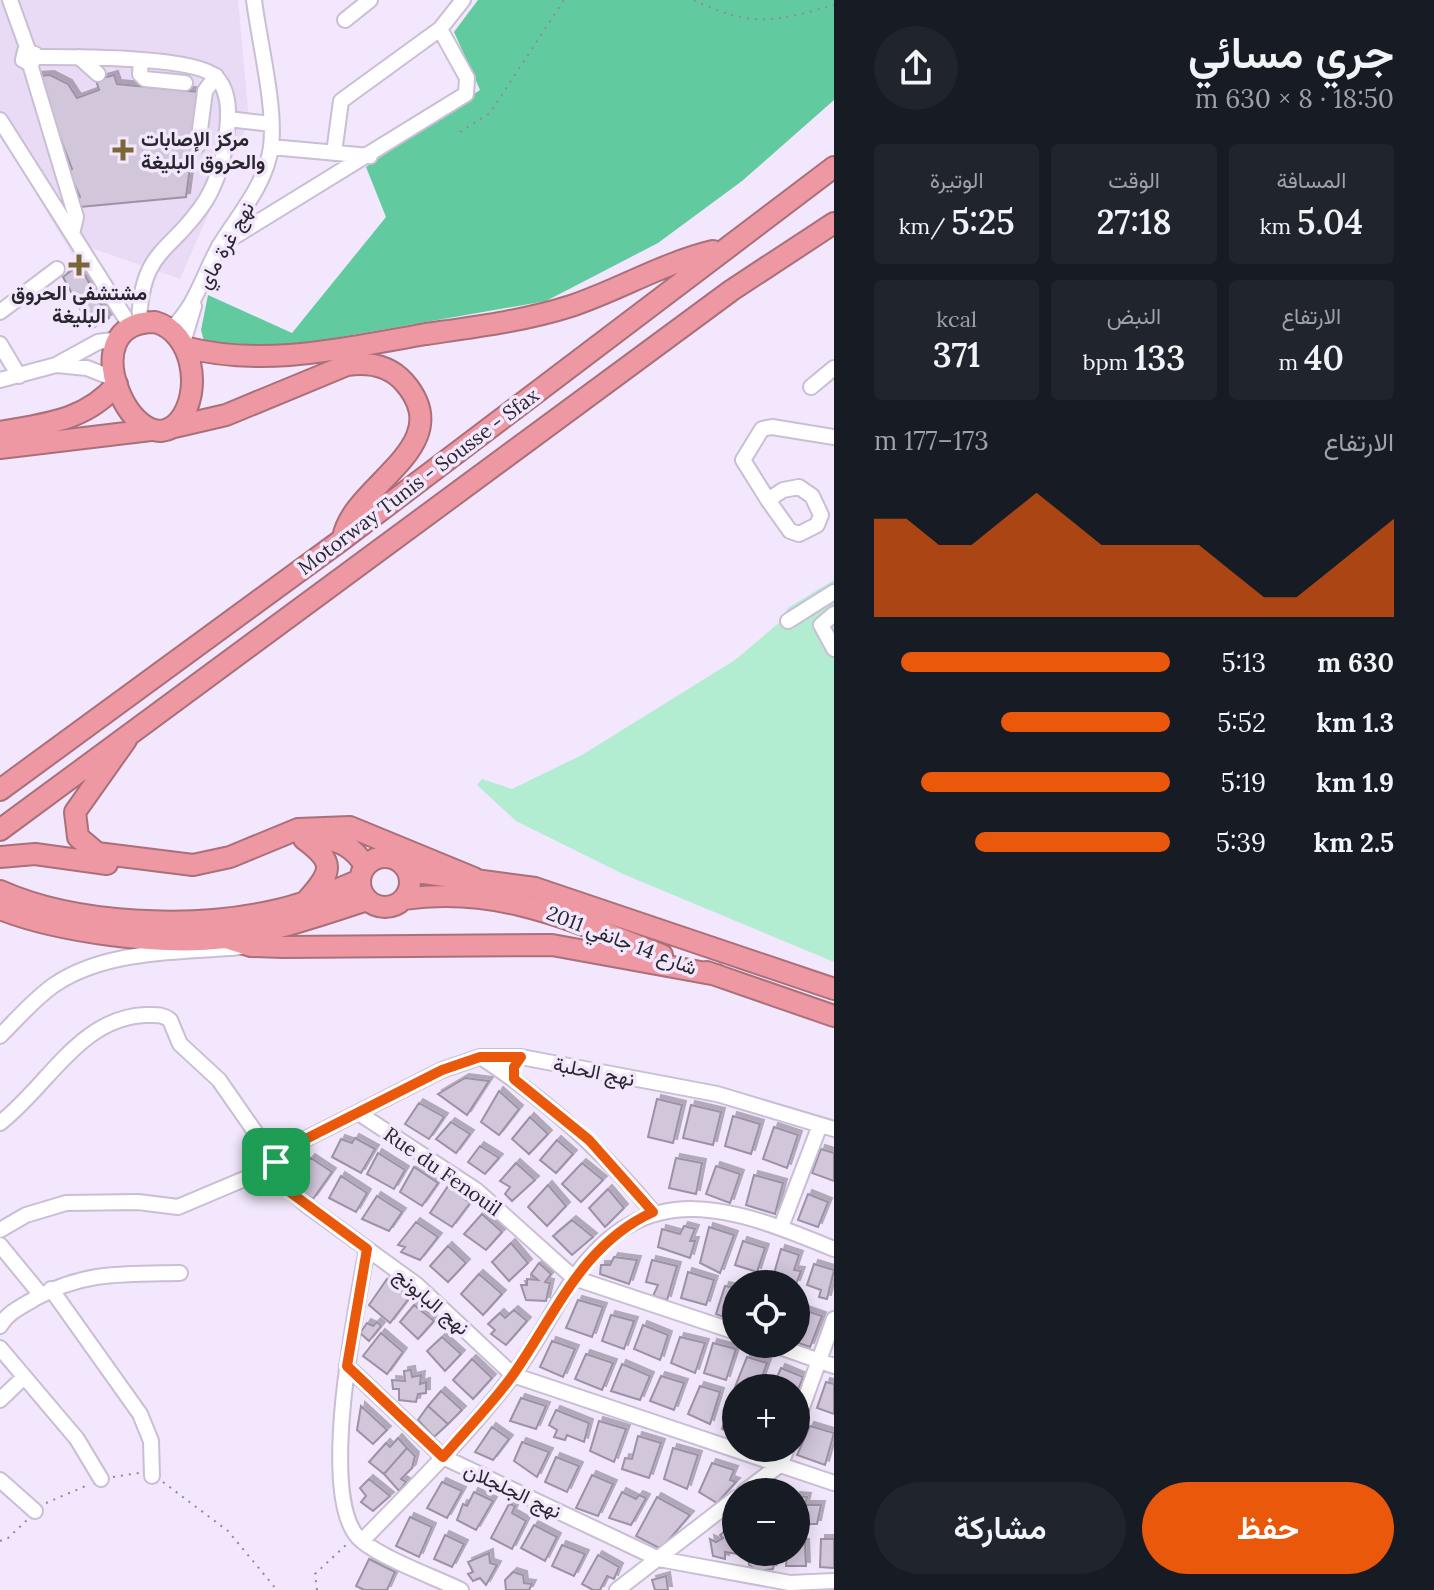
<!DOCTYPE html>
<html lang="ar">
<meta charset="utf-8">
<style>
body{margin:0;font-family:Lora,Vazirmatn,serif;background:#20242c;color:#f1f3f6;direction:rtl;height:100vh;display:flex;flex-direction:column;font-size:30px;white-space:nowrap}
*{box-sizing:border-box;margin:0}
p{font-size:26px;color:#9ea1a6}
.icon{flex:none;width:44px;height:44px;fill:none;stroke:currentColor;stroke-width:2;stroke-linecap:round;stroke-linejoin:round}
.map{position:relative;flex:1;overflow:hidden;direction:ltr}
.side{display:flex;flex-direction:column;background:#171b24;width:600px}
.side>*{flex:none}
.fabs{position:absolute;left:722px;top:1270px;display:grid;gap:16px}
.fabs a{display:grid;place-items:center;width:88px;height:88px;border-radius:50%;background:#171b24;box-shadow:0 4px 20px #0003;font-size:40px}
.pin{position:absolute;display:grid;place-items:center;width:68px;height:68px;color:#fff;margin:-34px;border-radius:16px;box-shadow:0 4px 12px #0006}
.round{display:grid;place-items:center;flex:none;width:84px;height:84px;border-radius:42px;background:#20242c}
.headline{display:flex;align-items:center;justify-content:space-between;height:136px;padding:0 40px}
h1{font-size:44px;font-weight:600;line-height:60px}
.metrics{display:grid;grid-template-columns:repeat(3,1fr);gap:12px;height:136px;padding:8px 40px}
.metrics div{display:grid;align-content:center;border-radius:8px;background:#20242c;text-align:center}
.metrics b{font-size:34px;font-weight:600}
.metrics small{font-size:22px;font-weight:400}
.metrics p{font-size:22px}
.chart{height:224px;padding:16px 40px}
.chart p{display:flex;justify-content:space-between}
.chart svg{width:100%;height:144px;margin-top:8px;fill:#ea580c;opacity:.7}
.cta{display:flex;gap:16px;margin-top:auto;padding:16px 40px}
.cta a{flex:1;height:92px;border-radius:48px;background:#ea580c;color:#fff;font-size:32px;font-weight:600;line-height:92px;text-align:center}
.cta a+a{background:#20242c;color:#f1f3f6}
ul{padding:0 40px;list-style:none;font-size:26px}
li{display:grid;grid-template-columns:128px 96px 1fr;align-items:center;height:60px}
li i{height:20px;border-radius:10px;background:#ea580c}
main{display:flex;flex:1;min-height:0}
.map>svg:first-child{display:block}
</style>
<main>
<section class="side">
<div class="headline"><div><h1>جري مسائي</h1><p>18:50 · 8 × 630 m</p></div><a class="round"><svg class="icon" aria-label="share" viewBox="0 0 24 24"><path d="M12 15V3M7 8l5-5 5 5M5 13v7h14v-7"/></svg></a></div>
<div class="metrics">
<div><p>المسافة</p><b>5.04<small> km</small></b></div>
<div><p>الوقت</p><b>27:18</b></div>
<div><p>الوتيرة</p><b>5:25<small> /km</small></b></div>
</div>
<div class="metrics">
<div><p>الارتفاع</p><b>40<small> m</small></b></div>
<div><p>النبض</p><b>133<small> bpm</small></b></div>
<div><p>kcal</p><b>371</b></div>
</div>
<div class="chart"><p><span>الارتفاع</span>173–177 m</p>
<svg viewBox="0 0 160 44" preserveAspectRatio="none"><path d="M0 44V14L10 14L20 22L30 22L40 14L50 6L60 14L70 22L80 22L90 22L100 22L110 30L120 38L130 38L140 30L150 22L160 14V44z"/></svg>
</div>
<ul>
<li><b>630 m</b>5:13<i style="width:91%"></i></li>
<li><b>1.3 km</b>5:52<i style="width:57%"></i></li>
<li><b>1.9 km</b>5:19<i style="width:84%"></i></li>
<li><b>2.5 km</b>5:39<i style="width:66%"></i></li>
</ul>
<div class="cta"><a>حفظ</a><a>مشاركة</a></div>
</section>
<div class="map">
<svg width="834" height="1590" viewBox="0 0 834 1590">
<defs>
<filter id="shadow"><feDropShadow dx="4" dy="-4" stdDeviation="0" flood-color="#0004"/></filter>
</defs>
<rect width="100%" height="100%" fill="#f2e7fc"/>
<!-- built -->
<path fill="#e9daf6" d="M0,0h238l11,121 -69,158 -94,-33 -13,10 -73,-124z"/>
<!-- green -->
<path fill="#b2edd1" d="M834,580v382l-211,-88 -107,-53 -39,-36 5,-6 30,10 70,-34 153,-95 45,-38 8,-14z"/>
<!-- forest -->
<path fill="#61cb9f" d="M478,0h356v100l-92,81 -84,62 -112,58 -251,44 -69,7 -22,-11 -3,-11 7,-35 84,38 94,-116 -20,-50 114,-77 -26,-58z"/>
<!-- building -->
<path fill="#d2c6db" stroke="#9c91a5" stroke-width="2" filter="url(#shadow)" d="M50,75l18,9 9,14 22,-8 -3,-10 18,-5 3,9 83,8 -14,105 -106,10 -3,-8 3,-2 -12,-27 4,-1 -35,-93z
M79,265l30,53 -18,11 -28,-52z
M465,1078l24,3 -22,34 -29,-21z
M499,1091l20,18 -20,26 -18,-13z
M657,1099l25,6 -9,38 -25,-6z
M419,1103l25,14 -15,22 -24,-15z
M691,1105l30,7 -8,33 -30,-7z
M733,1116l27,8 -9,30 -26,-8z
M530,1117l18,17 -19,20 -17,-15z
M451,1122l19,12 -14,19 -20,-14z
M774,1127l24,8 -11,33 -24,-9z
M355,1138l20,11 -14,24 -29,-16 9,-18 11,4z
M557,1140l16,14 -17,19 -16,-13z
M480,1146l19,12 -14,16 -17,-12z
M821,1149l13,4v28l-22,-8z
M378,1153l27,17 -11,19 -27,-15z
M311,1158l21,14 -19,27 -17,-11 4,-5 -7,-4z
M676,1158l26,5 -6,31 -27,-6z
M516,1163l19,17 -23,21 -7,-7 5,-7 -10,-6z
M582,1163l21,17 -22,22 -19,-18z
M716,1166l24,8 -10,29 -24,-9z
M414,1167l24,16 -16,23 -22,-14z
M754,1175l29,8 -8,31 -29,-9z
M341,1176l26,17 -11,19 -27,-14z
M548,1185l18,21 -19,20 -19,-19z
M448,1186l22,17 -18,24 -22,-14z
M608,1189l16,19 -19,19 -16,-19z
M808,1194l20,8 -10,25 -20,-7z
M377,1196l25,16 -13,19 -27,-12z
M482,1214l20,18 -16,18 -22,-16z
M572,1220l21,17 -21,18 -19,-19z
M416,1222l22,15 -18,23 -19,-8 4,-5 -7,-2z
M684,1226l11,3 -5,12h5l-5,17 -32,-11 4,-18 18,5z
M709,1227l25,8 -14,38 -20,-10z
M743,1241l22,7 -8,24 -22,-7z
M511,1243l17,20 -19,18 -17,-19z
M448,1246l18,17 -18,19 -18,-16z
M781,1249l18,6 -5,15 7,1 -5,13h-25z
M614,1257l23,3 -8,24 -29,-10 1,-9h9z
M652,1260l25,6 -10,34 -14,-4 5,-11 -12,-3z
M539,1263l12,11 -6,8 5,1 -4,18 -20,-1 -5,-15h6v-6l11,1 -7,-6z
M814,1264l20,6 -7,29 -8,-2 2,-7 -14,-5z
M688,1272l26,8 -8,25 -25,-7z
M479,1274l23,20 -19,21 -22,-21z
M387,1279l23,18 -20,26 -21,-18z
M725,1286l11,2v34l-20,-8z
M578,1300l25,7 -11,30 -26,-9z
M414,1305l20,16 -16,18 -18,-17z
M801,1309l21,7 -12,31 -14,-5z
M514,1310l13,11 -21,24 -15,-11 4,-4 -7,-6 12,-11 5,5z
M611,1315l23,6 -10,28 -22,-8z
M377,1322l4,4 -12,15 -9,-8 7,-10 6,3z
M643,1325l25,10 -8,25 -26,-11z
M381,1333l22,19 -16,22 -24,-18z
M442,1337l19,17 -16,17 -18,-20z
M680,1337l25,6 -10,30 -24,-10z
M552,1341l23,8 -12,28 -23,-10z
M713,1343l23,6 -10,31 -22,-7z
M586,1354l27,9 -11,27 -27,-11z
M747,1357l20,6 -9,25 -23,-1z
M472,1359l20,19 -19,21 -20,-19z
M622,1364l28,12 -10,24 -29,-9z
M781,1368l22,9 -7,18v-7h-24z
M411,1370l1,7 9,-2 -1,9 6,-2v11l-8,1 -2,8 -17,-2v-11h-6l-1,-9 13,1 -1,-10z
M661,1376l23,7 -10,27 -24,-9z
M826,1382l8,2v30l-17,-6z
M700,1386l20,6 -10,32 -22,-10z
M441,1391l21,19 -14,14 -20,-18z
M521,1398l25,8 -10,23 -26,-8z
M733,1399l3,1v34l-14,-5z
M361,1406l26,24 -14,14 -16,-14z
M428,1406l20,18 -14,13 -16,-17z
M556,1410l33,13 -5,19 -17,-7 -2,5 -11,-3 3,-7 -8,-5z
M599,1421l27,8 -12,33 -24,-11z
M810,1426l24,7 -9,32 -28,-10z
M492,1427l17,12 -16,21 -18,-8z
M638,1436l23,7 -12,35 -27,-9 3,-11 7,1z
M398,1438l9,10 -23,26 -15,-12 17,-19 4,4z
M522,1442l27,10 -12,25 -23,-16z
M407,1448l8,8 -3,12 -11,11 5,3 -7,9 -15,-17z
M673,1448l25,7 -11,34 -23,-10z
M556,1457l23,9 -12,26 -22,-10z
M712,1463l22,7 -4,10 6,2 -19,21 -18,-11z
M592,1475l21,9 -15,32 -22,-8z
M369,1479l21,17 -17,15 -12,-9 5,-6 -6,-8z
M442,1482l20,9 -15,27 -20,-10z
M474,1492l19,9 -17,29 -19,-10 6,-16 4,2z
M622,1492l14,7 3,-4 7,3 -15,27 -22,-7z
M796,1496l11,1 -2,8h16l-4,19h-21z
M657,1497l33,18 -29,34 -25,-13z
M509,1504l6,2 -3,7 14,8 -14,28 -21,-11z
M410,1517l22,10 -13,30 -23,-11z
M534,1525l23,12 -12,24 -24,-13z
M731,1526l5,8 2,20 -13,-2v7l-12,-3 -3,-17 6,3 7,-4 -3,-3z
M445,1535l19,9 -12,23 -18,-8z
M821,1539h13v29l-14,-1z
M796,1543h9l1,23h-20l1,-14h9z
M562,1545l23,9 -11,22 -22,-10z
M748,1552h28l-3,17 -15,2 -9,-6z
M489,1553l1,10 7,2 -11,20 -6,-7 -7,3 -5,-7 5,-2 -5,-10z
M598,1555l21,12 -5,12 -7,-3 -7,14h-7l-11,-6z
M369,1559l26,13 -8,18h-23l-8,-4z
M513,1572l10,3 1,8 8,1 -3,6h-23l-1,-10z
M666,1576l2,14h-13l-3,-10z"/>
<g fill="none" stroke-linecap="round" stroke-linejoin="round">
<defs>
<path id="minor" d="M10,0l18,50
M345,20l25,-20
M36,57c33,0 160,-1 180,20 13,13 13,37 11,53 -2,24 -8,48 -21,70 -34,54 -65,46 -67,124
M79,57l19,17
M141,60l-1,14 5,5 40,4
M32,63l3,-9 -10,-3 -2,9 7,4 46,153 -4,17
M228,119l43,5
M0,120l131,207
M198,145l7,-54 11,-15
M271,147l99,9
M334,153l7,-52 99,-72 23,-29
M219,246l247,-152 1,-16 -27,-49
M0,312l57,-43
M171,329c26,-24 32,-55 49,-84 19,-31 46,-61 51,-98 5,-40 -12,-106 -17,-147
M183,343l11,-37
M0,344l19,32
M57,365l30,3 28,11
M0,380l56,-15 42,-23 21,-3
M811,387l23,-19
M799,487l13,9 9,19 -4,10 -18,9 -9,-3 -22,-31 15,-10z
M768,500l-25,-40 19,-31 10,-2 62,10
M834,614l-13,11 13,24
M788,621l46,-29
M0,1036c17,-17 34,-37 54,-51 53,-36 125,-32 187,-38
M482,1058c66,43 121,93 171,154
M360,1114l116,76 98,88 162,54
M0,1123c48,-37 80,-106 146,-108 10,0 16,-1 24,5l10,24 39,36 57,82
M834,1129l-117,-35 -196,-37h-41l-38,13 -158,80 -9,16v10l30,28 112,81 96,90 321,108
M781,1227l39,-102
M0,1230l26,-15 40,-12 72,-1 40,5 97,-41
M0,1245l41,50
M367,1249c-10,55 -52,256 -5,292 22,18 72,36 99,49
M51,1289l89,125 11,27 1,35
M0,1326c8,-14 21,-19 34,-27 50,-28 90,-25 146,-26
M771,1344l63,22
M0,1348l77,91 24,40
M347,1366l96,91 216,102 131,24 44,-2
M0,1400l23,-22
M796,1424l38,-105
M0,1480l35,31
M744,1492l37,-28 6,-16
M362,1541c51,-53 106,-106 151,-166 23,-30 40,-66 61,-97 72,-104 161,-70 260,-29
M617,1590l119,-92"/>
<path id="highway" d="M155,322c38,10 48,70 24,99 -42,49 -112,-100 -24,-99z
M184,347c82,21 161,1 242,-13 49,-7 98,-13 145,-28 48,-16 92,-43 142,-55
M170,428l56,-13 121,-50c21,-3 42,0 57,17 57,65 -52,102 -61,156
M0,432c44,-8 86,-11 117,-48
M0,448l151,-18
M126,740l-51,72 3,25 19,16 96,12 37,-8 68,-28 52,-2 124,51
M0,790l343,-251 491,-372
M0,830l732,-540 102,-67
M304,839c31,23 29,32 4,60
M312,839c23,-2 41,6 53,27
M360 882a25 25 0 1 1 50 0a25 25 0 1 1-50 0Z
M0,857l35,-3 72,10
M408,871l127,17 299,101
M0,891c76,34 192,38 273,20 30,-6 58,-19 87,-31
M404,899c96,-14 171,23 258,56
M0,909c58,23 163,37 224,29 49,-6 97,-23 143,-38
M226,938l25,8 32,1 269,-2 165,30
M707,972l127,44"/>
</defs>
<!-- minor casing -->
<use href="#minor" stroke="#c9bed3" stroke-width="18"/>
<!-- highway casing -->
<use href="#highway" stroke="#a9707a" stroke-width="24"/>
<!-- path -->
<path stroke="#918a98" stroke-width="2" stroke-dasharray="2 6" stroke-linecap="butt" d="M694,0c59,28 80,22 140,5
M460,132l30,-19 74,-113
M113,1477l26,-4
M163,1482l65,49 49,59
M46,1503l42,-18
M0,1541l8,-3 19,-18
M317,1590l-2,-16 32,-30"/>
<!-- minor -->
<use href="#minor" stroke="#fff" stroke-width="14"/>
<!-- highway -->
<use href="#highway" stroke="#ed98a3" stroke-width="20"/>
</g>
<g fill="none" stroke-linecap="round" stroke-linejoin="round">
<defs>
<path id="route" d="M480,1057h41l-7,10v12l75,61 64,72c-70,32 -96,99 -138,160 -21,30 -48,57 -72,85l-96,-91 20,-117 -88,-65 -4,-18 9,-16 158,-80z"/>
</defs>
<!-- route casing -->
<use href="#route" stroke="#fff" stroke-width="16"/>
<!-- route -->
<use href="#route" stroke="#ea580c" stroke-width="10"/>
</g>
<!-- markers -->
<g fill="#7b6736" stroke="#f2e7fc" stroke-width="3">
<path d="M119 138h8v8h8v8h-8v8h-8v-8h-8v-8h8z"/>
<path d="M75 253h8v8h8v8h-8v8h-8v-8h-8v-8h8z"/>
</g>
<g text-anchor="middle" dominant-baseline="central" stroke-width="7" stroke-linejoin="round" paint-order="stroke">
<!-- poi labels -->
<g font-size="20" font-weight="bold" fill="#2a262e" stroke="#f2e7fc" text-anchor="start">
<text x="141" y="138">مركز الإصابات<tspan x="141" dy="23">والحروق البليغة</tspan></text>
<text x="79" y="292" text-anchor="middle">مشتشفى الحروق<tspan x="79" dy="23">البليغة</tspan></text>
</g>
<!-- street labels -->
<g font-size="20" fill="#2a262e" stroke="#f2e7fc">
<text transform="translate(225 245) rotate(-61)">نهج غرة ماي</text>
<text transform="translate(418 481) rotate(-37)">Motorway Tunis - Sousse - Sfax</text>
<text transform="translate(622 940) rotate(21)">شارع 14 جانفي 2011</text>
<text transform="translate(594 1071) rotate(11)">نهج الحلبة</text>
<text transform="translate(443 1171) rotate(35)">Rue du Fenouil</text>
<text transform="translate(432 1301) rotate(40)">نهج البابونج</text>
<text transform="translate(513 1490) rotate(25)">نهج الجلجلان</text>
</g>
</g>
</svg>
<div class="fabs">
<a><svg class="icon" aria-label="locate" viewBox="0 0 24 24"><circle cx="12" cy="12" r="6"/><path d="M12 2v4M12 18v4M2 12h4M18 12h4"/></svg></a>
<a>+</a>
<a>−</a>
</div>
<div class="pin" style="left:276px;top:1162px;background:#1e9e55"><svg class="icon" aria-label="arrive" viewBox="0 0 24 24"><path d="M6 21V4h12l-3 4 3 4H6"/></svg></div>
</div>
</main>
